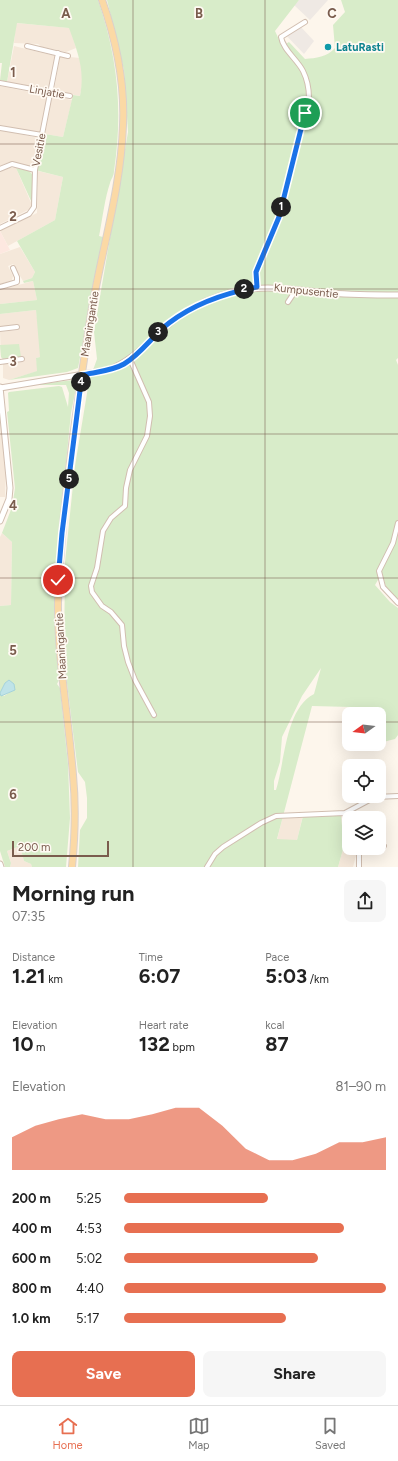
<!DOCTYPE html>
<meta charset="utf-8">
<style>
body{margin:0;font-family:Figtree,sans-serif;background:#f6f6f6;color:#222;height:100vh;display:flex;flex-direction:column;font-size:15px;white-space:nowrap}
*{box-sizing:border-box;margin:0}
p{font-size:13px;color:#767676}
.icon{flex:none;width:22px;height:22px;fill:none;stroke:currentColor;stroke-width:2;stroke-linecap:round;stroke-linejoin:round}
.map{position:relative;height:867px;overflow:hidden}
.sheet{display:flex;flex-direction:column;background:#fff;flex:1}
.sheet>*{flex:none}
.needle{width:26px;rotate:255deg}
.buttons{position:absolute;left:342px;top:707px;display:grid;gap:8px}
.buttons a{display:grid;place-items:center;width:44px;height:44px;border-radius:8px;background:#fff;box-shadow:0 4px 16px #0002;font-size:20px}
.scale{position:absolute;left:12px;bottom:10px;width:97px;box-sizing:border-box;padding-left:4px;border:2px solid #7a5c4d;border-top:0;font-size:11px;line-height:14px;white-space:nowrap;color:#7a5c4d;-webkit-text-stroke:3px #fffaf3;paint-order:stroke}
.pin{position:absolute;display:grid;place-items:center;width:34px;height:34px;color:#fff;margin:-17px;border:2px solid #fff;border-radius:50%;box-shadow:0 1px 4px #0007}
.km{position:absolute;width:20px;height:20px;margin:-10px;border-radius:50%;background:#222;color:#fff;font-size:11px;line-height:20px;text-align:center}
.round{display:grid;place-items:center;flex:none;width:42px;height:42px;border-radius:8px;background:#f6f6f6}
.overview{display:flex;align-items:center;justify-content:space-between;height:68px;padding:0 12px}
h1{font-size:22px;font-weight:700;line-height:30px}
.figures{display:grid;grid-template-columns:repeat(3,1fr);gap:6px;height:68px;padding:4px 12px}
.figures div{display:grid;align-content:center}
.figures b{font-size:20px;font-weight:700}
.figures small{font-size:11px;font-weight:400}
.figures p{font-size:11px}
.chart{height:112px;padding:8px 12px}
.chart p{display:flex;justify-content:space-between}
.chart svg{width:100%;height:72px;margin-top:4px;fill:#e76f51;opacity:.7}
.cta{display:flex;gap:8px;margin-top:auto;padding:8px 12px}
.cta a{flex:1;height:46px;border-radius:8px;background:#e76f51;color:#fff;font-size:16px;font-weight:700;line-height:46px;text-align:center}
.cta a+a{background:#f6f6f6;color:#222}
ul{padding:0 12px;list-style:none;font-size:13px}
li{display:grid;grid-template-columns:64px 48px 1fr;align-items:center;height:30px}
li i{height:10px;border-radius:5px;background:#e76f51}
.menu{display:flex;justify-content:space-around;align-items:center;height:56px;border-top:1px solid #e0e0e0;background:#fff;font-size:11px;color:#767676}
.menu a{display:grid;justify-items:center;gap:2px}
.menu .current{color:#e76f51}
.map>svg:first-child{display:block}
</style>
<div class="map">
<svg width="398" height="867" viewBox="0 0 398 867">
<rect width="100%" height="100%" fill="#fdf6ec"/>
<!-- residential -->
<path fill="#f5e8da" d="M16,23l54,5 6,20 -10,4 -24,-5 -4,-3 -24,-1z
M14,46l41,10 -6,33 -42,-7z
M60,56l20,2 3,21 -3,17 -26,-5z
M0,86l45,9 2,2 -6,34 -3,2 -38,-8z
M52,96l20,4 -9,37 -18,-3z
M0,130l38,8 -4,26 -3,3 -22,-5 -9,4z
M9,168h7l16,37 -2,4 -30,15v-52z
M38,171l25,6 -8,43 -47,26 -8,-15 37,-18z
M20,247l15,25 -3,6 -9,3 -10,-17 -5,2 5,10 -1,4 -12,4v-30z
M33,281l4,19 -37,4v-14z
M36,310l4,32v15l-4,1 2,13 -29,9 -6,-2v-14l18,-2 -1,-5 -17,2 -2,-2 -1,-25 18,-2 -1,-4 -17,1v-13z
M0,423h1l5,47 -1,27h-5z
M2,533l10,9 -1,63 -11,1v-69z
M303,815l-6,25h-20l6,-24z
M341,816l9,2 -1,30h9l-5,19h-15l6,-21z
M20,846l4,15 7,3 1,3h-22l1,-4 -4,-12z"/>
<!-- commercial -->
<path fill="#fde8e0" d="M0,231l10,19 -10,4z"/>
<!-- industrial -->
<path fill="#efe9e4" d="M299,0h29l-18,20 -16,-15z
M299,25l15,16 -10,13 -20,-21z"/>
<!-- green -->
<path fill="#d8ecc9" fill-rule="evenodd" d="M0,0h98c20,58 25,111 16,171 0,5 -3,8 -4,12 -5,15 -7,32 -10,48l-1,5 4,1 -25,131 -11,4 -58,8 28,-9 -1,-13 4,-1 -4,-47 -36,4v-10l37,-4 -4,-19 -9,2 -1,-2 9,-3 3,-6 -18,-31 38,-21 8,-43 -28,-7 7,-35 3,-1 18,3 10,-42 7,1c5,-26 -2,-43 -11,-68l-52,-5 -10,59 -7,-2 2,-17h-2z
M107,0h192l-24,31 7,15 7,-4 16,17c11,-1 22,-2 30,-11l-2,-23 12,-13 -4,-12h57v358l-2,2 2,5v236l-12,-14 -4,-14 -7,12 15,17 8,6v127l-3,4 -16,4v-29h-27l-1,-7 -39,-1 -35,133 20,1 6,-24h38l3,30 -6,21h-260l2,-37 7,-12v-20l-2,-16 -7,-10 -14,-113 1,-97 10,-96 14,-85 8,-22 -3,-27 34,-200 -4,-62zM321,668l-7,26c-29,15 -29,68 -38,96h-2v-9l6,-19 2,-25 20,-41z
M16,168l13,3 3,3v29z
M19,344l2,13 -18,2 -2,-2 -1,-12z
M74,380l2,8 -5,25 -15,149 1,94 2,24 -2,4 3,4 8,76 2,54 -4,49h-34l-1,-3 -7,-3 -4,-15 -13,5 4,12 -1,4h-5l-5,-16v-245l11,-1 1,-63 -10,-9 10,-26 3,-19 -8,-76 2,-1 -1,-18 1,-1 50,-6 3,1 6,20 1,-14 -3,-8h-35zM9,680l6,9 -11,7 -4,-3 5,-10z"/>
<!-- water -->
<path fill="#bfe3e8" stroke="#a5d3da" d="M9,680l5,4 1,6 -14,6 -1,-3 5,-10z"/>
<g fill="none" stroke-linecap="round" stroke-linejoin="round">
<defs>
<path id="minor" d="M27,46l41,10
M0,83l70,13
M0,128l42,7
M0,169l12,-5 23,6
M0,228l29,-14 5,-7 1,-37 23,-117
M0,287l17,-5v-5l-4,-9
M257,287l-1,-15 23,-55 30,-119c0,-9 -2,-19 -6,-27 -6,-12 -20,-21 -22,-34l24,-15
M288,302l8,-12
M0,329l17,-2
M130,359l19,43 1,14 -3,20 -17,34 -4,18 -1,18 -14,12 -8,13 -6,37 -6,18 1,6 10,14 9,6 11,13 2,21 4,16 7,18 19,35
M0,362l22,-3
M398,523l-5,20 -14,28 4,16 15,16
M345,813l8,5
M379,844l5,2
M207,867l8,-13 8,-7 38,-24 15,-7 69,-3 30,-16 23,-1
M359,867v-19"/>
<path id="tertiary" d="M0,387l10,101 -1,11 -9,22
M0,388l108,-18c33,-12 51,-44 82,-61 53,-29 85,-21 141,-16 23,2 45,2 67,2
M0,864l1,3"/>
<path id="primary" d="M72,867c3,-31 4,-61 1,-92 -5,-66 -19,-132 -14,-197 5,-87 18,-173 31,-258 10,-65 31,-129 33,-195 2,-43 -7,-85 -21,-125"/>
</defs>
<!-- minor casing -->
<use href="#minor" stroke="#d1beb0" stroke-width="6"/>
<!-- tertiary casing -->
<use href="#tertiary" stroke="#d1beb0" stroke-width="7"/>
<!-- primary casing -->
<use href="#primary" stroke="#dad1cd" stroke-width="8"/>
<!-- minor -->
<use href="#minor" stroke="#fff" stroke-width="4"/>
<!-- tertiary -->
<use href="#tertiary" stroke="#fff" stroke-width="5"/>
<!-- primary -->
<use href="#primary" stroke="#fbd9a5" stroke-width="6"/>
</g>
<g fill="none" stroke-linecap="round" stroke-linejoin="round">
<defs>
<path id="route" d="M58,580l4,-47 20,-158c14,-3 30,-4 42,-11 18,-11 29,-29 45,-41 26,-20 56,-30 88,-36l-1,-15 23,-55 26,-104"/>
</defs>
<!-- route casing -->
<use href="#route" stroke="#fff" stroke-width="8"/>
<!-- route -->
<use href="#route" stroke="#1a73e8" stroke-width="5"/>
</g>
<!-- grid -->
<path fill="none" stroke="#7a5c4d" stroke-width="1" stroke-opacity="0.55" d="M133,0v867M265,0v867M0,144h398M0,289h398M0,434h398M0,578h398M0,722h349M379,722h19"/>
<!-- markers -->
<circle fill="#0f9aa8" stroke="#fffaf3" stroke-width="1.5" cx="328" cy="47" r="4"/>
<g text-anchor="middle" dominant-baseline="central" stroke-width="3.5" stroke-linejoin="round" paint-order="stroke">
<!-- culture labels -->
<g font-size="11" font-weight="bold" fill="#0d838f" stroke="#fffaf3" text-anchor="start">
<text x="336" y="47">LatuRasti</text>
</g>
<!-- street labels -->
<g font-size="11" fill="#7a5c4d" stroke="#fffaf3">
<text transform="translate(47 92) rotate(10)">Linjatie</text>
<text transform="translate(39 150) rotate(-79)">Vesitie</text>
<text transform="translate(306 291) rotate(6)">Kumpusentie</text>
<text transform="translate(90 324) rotate(-81)">Maaningantie</text>
<text transform="translate(61 646) rotate(-93)">Maaningantie</text>
</g>
</g>
<g font-size="13" text-anchor="middle" font-weight="bold" fill="#7a5c4d" stroke="#fffaf3" stroke-width="3.5" stroke-linejoin="round" paint-order="stroke">
<text x="66" y="18">A</text>
<text x="199" y="18">B</text>
<text x="332" y="18">C</text>
<text x="13" y="77">1</text>
<text x="13" y="221">2</text>
<text x="13" y="366">3</text>
<text x="13" y="510">4</text>
<text x="13" y="655">5</text>
<text x="13" y="799">6</text>
</g>
</svg>
<div class="buttons">
<a><svg class="needle" viewBox="-14 -14 28 28"><path d="M0-13l5 13h-10z" fill="#e53935"/><path d="M0 13l5-13h-10z" fill="#767676"/></svg></a>
<a><svg class="icon" aria-label="locate" viewBox="0 0 24 24"><circle cx="12" cy="12" r="6"/><path d="M12 2v4M12 18v4M2 12h4M18 12h4"/></svg></a>
<a><svg class="icon" aria-label="layers" viewBox="0 0 24 24"><path d="M12 4l9 5-9 5-9-5zM3 14l9 5 9-5"/></svg></a>
</div>
<div class="scale">200 m</div>
<div class="pin" style="left:305px;top:113px;background:#1e9e55"><svg class="icon" aria-label="arrive" viewBox="0 0 24 24"><path d="M6 21V4h12l-3 4 3 4H6"/></svg></div>
<div class="pin" style="left:58px;top:580px;background:#d93025"><svg class="icon" aria-label="check" viewBox="0 0 24 24"><path d="M5 12l5 5 9-10"/></svg></div>
<b class="km" style="left:281px;top:207px">1</b>
<b class="km" style="left:244px;top:289px">2</b>
<b class="km" style="left:158px;top:332px">3</b>
<b class="km" style="left:81px;top:382px">4</b>
<b class="km" style="left:69px;top:479px">5</b>
</div>
<section class="sheet">
<div class="overview"><div><h1>Morning run</h1><p>07:35</p></div><a class="round"><svg class="icon" aria-label="share" viewBox="0 0 24 24"><path d="M12 15V3M7 8l5-5 5 5M5 13v7h14v-7"/></svg></a></div>
<div class="figures">
<div><p>Distance</p><b>1.21<small> km</small></b></div>
<div><p>Time</p><b>6:07</b></div>
<div><p>Pace</p><b>5:03<small> /km</small></b></div>
</div>
<div class="figures">
<div><p>Elevation</p><b>10<small> m</small></b></div>
<div><p>Heart rate</p><b>132<small> bpm</small></b></div>
<div><p>kcal</p><b>87</b></div>
</div>
<div class="chart"><p><span>Elevation</span>81–90 m</p>
<svg viewBox="0 0 160 44" preserveAspectRatio="none"><path d="M0 44V24L10 17L20 13L30 10L40 13L50 13L60 10L70 6L80 6L90 17L100 31L110 38L120 38L130 34L140 27L150 27L160 24V44z"/></svg>
</div>
<ul>
<li><b>200 m</b>5:25<i style="width:55%"></i></li>
<li><b>400 m</b>4:53<i style="width:84%"></i></li>
<li><b>600 m</b>5:02<i style="width:74%"></i></li>
<li><b>800 m</b>4:40<i style="width:100%"></i></li>
<li><b>1.0 km</b>5:17<i style="width:62%"></i></li>
</ul>
<div class="cta"><a>Save</a><a>Share</a></div>
</section>
<nav class="menu">
<a class="current"><svg class="icon" aria-label="home" viewBox="0 0 24 24"><path d="M3 11l9-7 9 7M6 9v11h12V9"/></svg>Home</a>
<a><svg class="icon" aria-label="map" viewBox="0 0 24 24"><path d="M3 6l6-2 6 2 6-2v14l-6 2-6-2-6 2zM9 4v14M15 6v14"/></svg>Map</a>
<a><svg class="icon" aria-label="saved" viewBox="0 0 24 24"><path d="M7 4h10v16l-5-4-5 4z"/></svg>Saved</a>
</nav>
